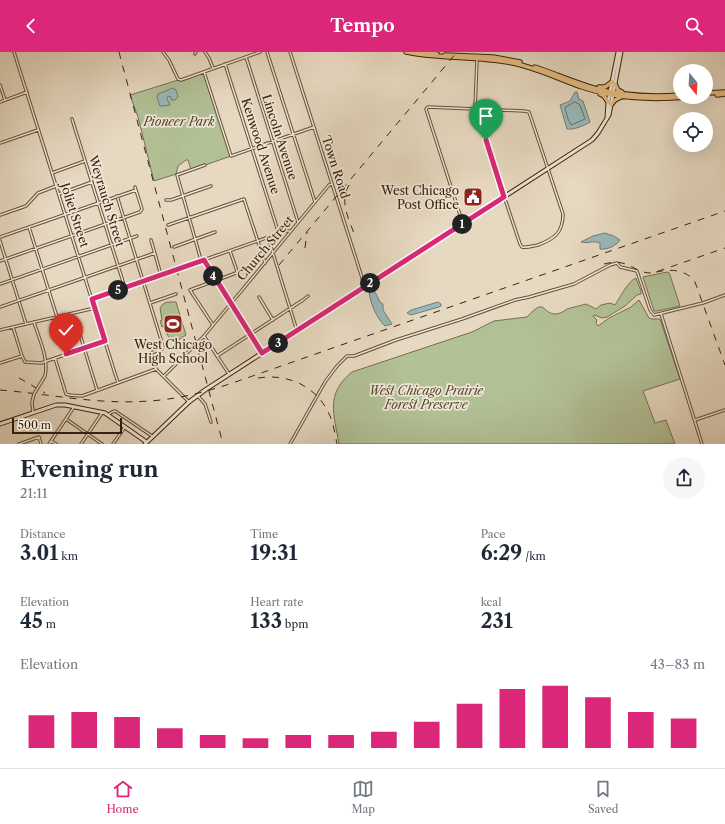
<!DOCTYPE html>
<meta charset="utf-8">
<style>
body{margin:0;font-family:"Libre Caslon Text",serif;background:#f6f6f7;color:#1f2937;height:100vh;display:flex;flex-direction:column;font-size:15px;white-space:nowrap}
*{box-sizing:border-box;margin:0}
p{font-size:13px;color:#747a83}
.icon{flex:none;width:22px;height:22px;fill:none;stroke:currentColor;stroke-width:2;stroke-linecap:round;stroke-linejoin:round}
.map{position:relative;height:392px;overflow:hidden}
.drawer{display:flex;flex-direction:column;background:#fff;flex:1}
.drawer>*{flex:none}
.needle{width:26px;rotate:162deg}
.fabs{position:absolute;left:673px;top:12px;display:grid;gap:8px}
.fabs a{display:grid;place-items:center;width:40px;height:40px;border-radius:50%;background:#fff;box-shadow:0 4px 16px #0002;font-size:20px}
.scale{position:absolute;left:12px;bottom:10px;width:110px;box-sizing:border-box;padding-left:4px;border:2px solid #39210c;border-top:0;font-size:11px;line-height:14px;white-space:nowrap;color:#39210c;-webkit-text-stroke:3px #efe6d7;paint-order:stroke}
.pin{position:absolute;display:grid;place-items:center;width:34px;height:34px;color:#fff;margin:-41px -17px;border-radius:50% 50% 50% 0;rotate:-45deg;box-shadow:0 0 4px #0007}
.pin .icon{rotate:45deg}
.km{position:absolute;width:20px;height:20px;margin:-10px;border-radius:50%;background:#222;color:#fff;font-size:11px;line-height:20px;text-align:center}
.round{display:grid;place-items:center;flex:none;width:42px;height:42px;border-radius:21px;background:#f6f6f7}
.summary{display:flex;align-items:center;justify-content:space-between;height:68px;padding:0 20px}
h1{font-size:22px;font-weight:800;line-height:30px}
.stats{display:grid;grid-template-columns:repeat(3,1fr);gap:6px;height:68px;padding:4px 20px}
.stats div{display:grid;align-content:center}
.stats b{font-size:20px;font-weight:800}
.stats small{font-size:11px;font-weight:400}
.stats p{font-size:11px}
.chart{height:112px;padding:8px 20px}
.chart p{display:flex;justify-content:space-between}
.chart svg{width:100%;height:72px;margin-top:4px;stroke:#db2777;stroke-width:6}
header{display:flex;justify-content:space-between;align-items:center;height:52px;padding:0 20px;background:#db2777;color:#fff;font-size:18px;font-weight:800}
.dock{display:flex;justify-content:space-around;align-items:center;height:56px;border-top:1px solid #e0e1e3;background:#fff;font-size:11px;color:#747a83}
.dock a{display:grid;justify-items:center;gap:2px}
.dock .active{color:#db2777}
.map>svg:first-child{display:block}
</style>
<header><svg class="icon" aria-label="back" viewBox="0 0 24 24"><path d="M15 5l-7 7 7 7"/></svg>Tempo<svg class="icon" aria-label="search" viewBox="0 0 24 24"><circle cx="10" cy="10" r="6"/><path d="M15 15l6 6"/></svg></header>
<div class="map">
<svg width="725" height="392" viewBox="0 0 725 392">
<rect width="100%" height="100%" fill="#e7d9c1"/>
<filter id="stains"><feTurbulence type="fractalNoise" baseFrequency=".005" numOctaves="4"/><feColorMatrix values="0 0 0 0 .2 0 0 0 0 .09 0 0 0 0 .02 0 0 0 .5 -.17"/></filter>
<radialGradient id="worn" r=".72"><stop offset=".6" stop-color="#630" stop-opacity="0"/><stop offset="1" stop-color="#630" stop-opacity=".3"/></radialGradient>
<!-- green -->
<path fill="#b2c096" stroke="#767051" d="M204,20l27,84 -40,14 -3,-10h-2l-8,6 -2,8 -22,7 -16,-64 -8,-22z
M667,220l2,1 1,2 10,31 -23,5h-3l-11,-34z
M636,226l5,13v3l-4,1 -12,11 -18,11 -5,1 -8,-3 -1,1 4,4 -1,3 2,3 11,-8 22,-11 8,-7 10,18 3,1h8l20,60 -37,12 12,32 11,-3 9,24h-336c-5,-30 -14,-50 13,-72l120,-40 22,-11 33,-4c19,-21 14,-3 29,-3 4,0 8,-3 11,-5 6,-2 13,-3 19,-5l10,5 5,-4 9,-2 5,2c4,-6 13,-24 21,-27z
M167,250h9l10,33c-2,1 -4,3 -6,4 -9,7 -14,-6 -16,-13l-2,1 -2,-6 2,-1 -2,-12 3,-4z"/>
<!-- water -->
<path fill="#99b9bb" stroke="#737c75" d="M173,36l3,2 2,7 -3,3h-4v-3l-3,-1 -1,3 3,6 -7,1h-3l-3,-9 1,-3z
M575,40h2l2,7 4,2 7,21c-6,4 -17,8 -23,7l-7,-24 10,-4z
M605,181l5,2h2l8,5c-4,6 -13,10 -20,9v-6c-7,-3 -12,1 -19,-1l12,-6z
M370,238h4l6,12 3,2v6l9,14 -7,2c-9,-9 -14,-21 -16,-34z
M438,250l3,2v2l-2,1 -28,8 -4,-2 4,-3z"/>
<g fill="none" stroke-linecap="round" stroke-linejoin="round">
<!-- shore -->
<path stroke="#696d64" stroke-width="1" d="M575,50l5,3 5,14 -14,6 -3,-6 -3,-11z"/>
<defs>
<path id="street" d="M14,0l104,331
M163,0l6,8 9,19 3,1 79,-28
M205,0l4,6 4,10
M267,0l48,150
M290,0l75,235
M195,2l1,-2
M246,5l52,165
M225,12l54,170
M204,20l27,84 83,-29
M0,33l5,15
M0,50l27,-10
M72,67l53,169
M0,91l38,-13
M52,121l33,-12
M59,142l33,-12
M117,144l46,150 -1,3 -11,4 5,16 33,33
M166,148h5l40,-14
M0,163l26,-9 12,-13 18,-7
M463,172l-37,-115 2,-2 96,4 5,1 34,102c0,19 -9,25 -25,31 -6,1 -10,3 -16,2l-2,-3 -45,-135 2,-49
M168,173l76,-26 21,64
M29,175l28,90
M0,185l136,-47
M268,185l29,94
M151,188l10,35
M0,189l26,83
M174,195l41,-15
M201,208l-24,-85 28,-10
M203,208l59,93
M0,209l140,-49 2,-3 -7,-22
M0,232l137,-48
M259,245l14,23
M92,247l194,-68h4
M150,251l26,-9
M0,255l155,-54
M661,262l41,130
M55,266l11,36
M34,270c5,17 15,36 11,54
M213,273l-23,-35 46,-17 1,-2 -7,-20
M13,275l9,29 3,6 16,1 64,-22
M78,276l19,62
M0,278l95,-22
M204,284l25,38
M217,304l86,-56 5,-4
M55,306l11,36 3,1 13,1 74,-27
M0,311l22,-7
M164,324l40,-40 111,-134 14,-17 3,-1
M198,344l7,8 6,18
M32,351l1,9
M109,362l3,-2 3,-1 37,25
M66,367l36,25
M695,368l30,-10
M51,389l5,3
M19,392l20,-7 2,7
M49,392l25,-37
M81,392l21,-31
M113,392l12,-17
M290,392l35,-62 12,-16 10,-10h7l42,-16 66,-21 53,-19 14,-3 45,-13 36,-19 7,-2 3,4 17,4 13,39 4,5 49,-12 22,-8"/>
<path id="secondary" d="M607,66l1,-16 10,-50
M0,372l56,-19h9l40,8 40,28 1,2
M145,392l44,-42 16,-12 387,-250 6,-7 11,-18 12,-63"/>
<path id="primary" d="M406,0c35,7 71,4 107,11 24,5 46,16 69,24 35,12 69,13 106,10
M419,0l18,2
M445,3l48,2 27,5
M535,15c21,7 41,16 62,22 27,7 55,8 83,6
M615,32l3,6 4,2
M599,35h6l7,-5
M706,41l19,-1
M600,42l4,2 4,6
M717,43l8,-1
M611,53l4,-5 6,-3"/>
</defs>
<!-- street casing -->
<use href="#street" stroke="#644f39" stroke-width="3.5"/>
<!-- secondary casing -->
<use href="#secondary" stroke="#39210c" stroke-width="5"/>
<!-- primary casing -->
<use href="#primary" stroke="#39210c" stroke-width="5.5"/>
<!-- street -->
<use href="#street" stroke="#efe6d7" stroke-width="1.5"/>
<!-- secondary -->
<use href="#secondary" stroke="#efe6d7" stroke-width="3"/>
<!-- primary -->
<use href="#primary" stroke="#e4bc80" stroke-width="3.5"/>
<!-- rail -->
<path stroke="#39210c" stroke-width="1" stroke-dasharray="7 7" stroke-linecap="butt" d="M119,0l104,392
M349,133c-10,17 0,34 6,51
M305,196l2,-16
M604,212c26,-7 29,10 49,9l72,-25
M279,213l178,-213
M656,220c14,-3 30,-3 39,10l30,83
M19,326l26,15
M258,326c31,-5 60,9 72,38 4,9 5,19 7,28
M0,338c50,4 99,15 149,11 33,-2 64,-11 95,-22l481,-168"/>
<defs>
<path id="street-bridge" d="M32,350l2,-8 11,-18"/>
</defs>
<!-- street-bridge casing -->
<use href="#street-bridge" stroke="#644f39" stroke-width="3.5" stroke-linecap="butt"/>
<!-- street-bridge -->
<use href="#street-bridge" stroke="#efe6d7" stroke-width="1.5"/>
</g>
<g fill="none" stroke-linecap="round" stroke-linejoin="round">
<defs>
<path id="route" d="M66,302l39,-13 -13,-42 112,-39 58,93 242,-156 -18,-57"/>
</defs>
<!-- route casing -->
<use href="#route" stroke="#fff" stroke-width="8"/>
<!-- route -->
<use href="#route" stroke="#db2777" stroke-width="5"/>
</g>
<!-- icons -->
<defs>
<symbol id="civic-square" viewBox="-11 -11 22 22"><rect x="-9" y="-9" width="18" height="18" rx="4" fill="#8f2418" stroke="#efe6d7"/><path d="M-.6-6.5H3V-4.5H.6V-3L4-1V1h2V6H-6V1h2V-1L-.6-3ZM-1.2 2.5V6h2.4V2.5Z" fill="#fff"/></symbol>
<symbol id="stadium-square" viewBox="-11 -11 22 22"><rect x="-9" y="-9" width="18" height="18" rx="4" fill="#8f2418" stroke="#efe6d7"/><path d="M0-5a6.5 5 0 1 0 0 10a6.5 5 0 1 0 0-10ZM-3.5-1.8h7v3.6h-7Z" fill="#fff"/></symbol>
</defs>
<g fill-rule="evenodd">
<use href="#civic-square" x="462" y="134" width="22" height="22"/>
<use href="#stadium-square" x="162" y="261" width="22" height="22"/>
</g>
<g text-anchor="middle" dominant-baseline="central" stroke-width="3.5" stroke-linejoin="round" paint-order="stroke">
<!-- park labels -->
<g font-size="12" font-style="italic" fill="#57492e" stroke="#efe6d7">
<text x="179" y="69">Pioneer Park</text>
<text x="426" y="338">West Chicago Prairie<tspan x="426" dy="14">Forest Preserve</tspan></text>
</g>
<!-- street labels -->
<g font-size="12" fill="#39210c" stroke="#efe6d7">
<text transform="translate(280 85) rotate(72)">Lincoln Avenue</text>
<text transform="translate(261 94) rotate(72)">Kenwood Avenue</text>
<text transform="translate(336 115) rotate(72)">Town Road</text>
<text transform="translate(107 149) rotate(73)">Weyrauch Street</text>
<text transform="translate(75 163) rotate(72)">Joliet Street</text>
<text transform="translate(265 196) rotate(-50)">Church Street</text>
</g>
<!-- poi labels -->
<g font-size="12" fill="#39210c" stroke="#efe6d7" text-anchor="end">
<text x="459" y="138">West Chicago<tspan x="459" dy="14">Post Office</tspan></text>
<text x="173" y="292" text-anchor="middle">West Chicago<tspan x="173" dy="14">High School</tspan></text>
</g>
</g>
<rect width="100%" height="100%" filter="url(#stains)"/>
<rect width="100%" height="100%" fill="url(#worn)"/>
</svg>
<div class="fabs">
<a><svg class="needle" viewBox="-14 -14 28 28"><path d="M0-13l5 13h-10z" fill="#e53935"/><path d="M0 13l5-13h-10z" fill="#747a83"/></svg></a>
<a><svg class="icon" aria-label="locate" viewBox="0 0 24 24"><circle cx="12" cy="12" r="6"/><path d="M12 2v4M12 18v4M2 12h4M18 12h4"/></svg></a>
</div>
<div class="scale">500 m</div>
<div class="pin" style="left:486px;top:88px;background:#1e9e55"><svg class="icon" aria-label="arrive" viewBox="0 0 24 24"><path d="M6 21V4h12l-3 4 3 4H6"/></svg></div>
<div class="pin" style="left:66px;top:302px;background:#d93025"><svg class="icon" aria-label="check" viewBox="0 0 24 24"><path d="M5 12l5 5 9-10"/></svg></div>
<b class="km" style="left:462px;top:172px">1</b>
<b class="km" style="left:370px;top:231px">2</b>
<b class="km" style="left:278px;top:291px">3</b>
<b class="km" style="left:213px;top:224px">4</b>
<b class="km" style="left:118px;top:238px">5</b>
</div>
<section class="drawer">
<div class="summary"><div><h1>Evening run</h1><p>21:11</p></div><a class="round"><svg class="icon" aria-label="share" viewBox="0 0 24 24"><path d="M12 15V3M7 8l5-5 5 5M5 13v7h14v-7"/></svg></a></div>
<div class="stats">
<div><p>Distance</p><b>3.01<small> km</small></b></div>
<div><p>Time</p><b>19:31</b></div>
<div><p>Pace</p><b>6:29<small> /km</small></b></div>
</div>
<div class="stats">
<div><p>Elevation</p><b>45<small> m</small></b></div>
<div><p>Heart rate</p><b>133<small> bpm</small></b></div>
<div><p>kcal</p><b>231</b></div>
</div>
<div class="chart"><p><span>Elevation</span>43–83 m</p>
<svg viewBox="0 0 160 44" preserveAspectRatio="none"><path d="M5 44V24M15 44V22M25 44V25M35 44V32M45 44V36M55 44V38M65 44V36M75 44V36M85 44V34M95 44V28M105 44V17M115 44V8M125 44V6M135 44V13M145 44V22M155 44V26"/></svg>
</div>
</section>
<nav class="dock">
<a class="active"><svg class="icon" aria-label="home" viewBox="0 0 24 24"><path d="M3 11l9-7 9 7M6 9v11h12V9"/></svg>Home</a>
<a><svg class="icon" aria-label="map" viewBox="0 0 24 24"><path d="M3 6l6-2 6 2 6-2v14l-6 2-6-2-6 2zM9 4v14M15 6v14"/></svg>Map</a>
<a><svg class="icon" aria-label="saved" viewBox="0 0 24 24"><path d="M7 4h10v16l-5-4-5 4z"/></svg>Saved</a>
</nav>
